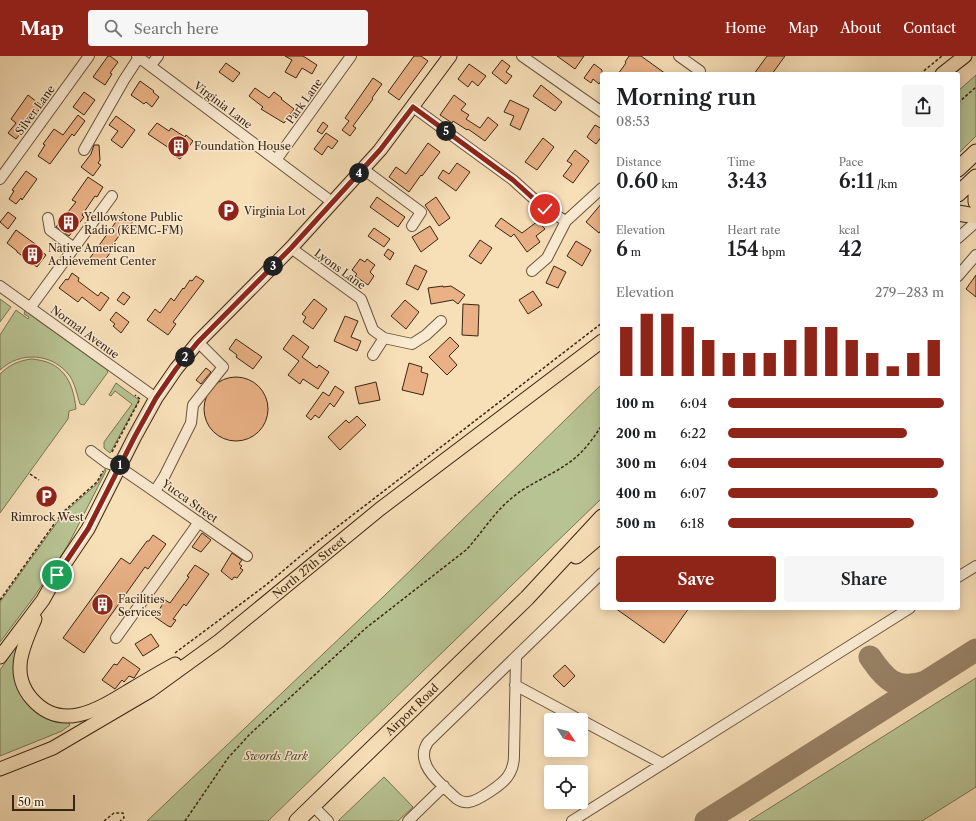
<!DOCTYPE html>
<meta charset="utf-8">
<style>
body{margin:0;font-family:"Libre Caslon Text",serif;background:#f6f6f6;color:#202124;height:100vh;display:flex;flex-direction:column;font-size:15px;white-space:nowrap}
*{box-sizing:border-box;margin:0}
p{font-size:13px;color:#757577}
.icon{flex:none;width:22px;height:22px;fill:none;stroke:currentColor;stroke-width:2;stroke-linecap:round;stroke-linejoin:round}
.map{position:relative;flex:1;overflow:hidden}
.sheet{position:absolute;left:600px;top:16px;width:360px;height:538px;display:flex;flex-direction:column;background:#fff;border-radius:4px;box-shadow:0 2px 10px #0003}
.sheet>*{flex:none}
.needle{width:26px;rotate:126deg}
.fabs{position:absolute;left:544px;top:657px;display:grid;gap:8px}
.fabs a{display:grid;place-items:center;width:44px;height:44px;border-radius:4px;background:#fff;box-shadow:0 2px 10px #0003;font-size:20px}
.scale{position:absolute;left:12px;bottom:10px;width:63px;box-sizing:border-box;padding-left:4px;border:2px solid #3a2613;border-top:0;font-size:11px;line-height:14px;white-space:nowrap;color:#3a2613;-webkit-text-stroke:3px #faead1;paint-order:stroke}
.pin{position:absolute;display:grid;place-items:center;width:34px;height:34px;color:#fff;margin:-17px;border:2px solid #fff;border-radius:50%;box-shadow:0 1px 4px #0007}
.km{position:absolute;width:20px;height:20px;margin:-10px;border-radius:50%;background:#222;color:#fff;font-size:11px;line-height:20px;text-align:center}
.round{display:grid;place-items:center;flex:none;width:42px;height:42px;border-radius:4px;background:#f6f6f6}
.overview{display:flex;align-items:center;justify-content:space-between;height:68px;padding:0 16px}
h1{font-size:22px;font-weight:600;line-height:30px}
.figures{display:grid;grid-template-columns:repeat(3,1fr);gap:6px;height:68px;padding:4px 16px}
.figures div{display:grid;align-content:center}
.figures b{font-size:20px;font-weight:600}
.figures small{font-size:11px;font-weight:400}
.figures p{font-size:11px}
.chart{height:112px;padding:8px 16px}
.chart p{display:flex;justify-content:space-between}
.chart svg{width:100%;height:72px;margin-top:4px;stroke:#8f2418;stroke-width:6}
.primary-button{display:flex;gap:8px;margin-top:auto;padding:8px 16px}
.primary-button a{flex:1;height:46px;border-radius:4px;background:#8f2418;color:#fff;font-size:16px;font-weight:600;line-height:46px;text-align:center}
.primary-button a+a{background:#f6f6f6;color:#202124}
ul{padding:0 16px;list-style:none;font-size:13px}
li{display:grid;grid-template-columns:64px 48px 1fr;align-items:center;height:30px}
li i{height:10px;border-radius:5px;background:#8f2418}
header{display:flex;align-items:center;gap:24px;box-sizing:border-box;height:56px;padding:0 20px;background:#8f2418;color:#fff}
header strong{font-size:19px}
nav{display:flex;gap:22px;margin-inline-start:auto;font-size:14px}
.search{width:280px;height:36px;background:#f6f6f6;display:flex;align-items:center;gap:10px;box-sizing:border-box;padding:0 14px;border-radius:4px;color:#757577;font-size:15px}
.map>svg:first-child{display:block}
</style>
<header>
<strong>Map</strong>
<div class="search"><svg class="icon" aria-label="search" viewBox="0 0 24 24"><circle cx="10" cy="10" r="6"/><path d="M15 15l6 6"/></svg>Search here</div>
<nav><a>Home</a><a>Map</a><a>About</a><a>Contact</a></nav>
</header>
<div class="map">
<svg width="976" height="765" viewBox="0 0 976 765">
<rect width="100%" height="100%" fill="#f7dfb8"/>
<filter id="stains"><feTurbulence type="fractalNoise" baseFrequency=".005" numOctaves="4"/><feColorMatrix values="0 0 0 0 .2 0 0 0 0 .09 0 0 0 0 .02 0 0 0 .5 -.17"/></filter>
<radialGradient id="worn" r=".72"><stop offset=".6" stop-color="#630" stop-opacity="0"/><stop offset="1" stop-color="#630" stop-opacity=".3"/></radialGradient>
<!-- green -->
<path fill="#b8c393" stroke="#797453" d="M976,19v61l-18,18v-63z
M0,243l11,8 -11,15z
M16,254l12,9 1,-2 -5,-3 1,-3 81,58 2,3 -24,33 -4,-1c-3,-9 -5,-21 -11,-29 -17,-22 -49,-24 -69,-5v-35z
M31,303c31,2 42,21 45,50l-7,2 -1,8 -68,94v-139c9,-9 18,-13 31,-15z
M116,327l23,17 -29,53 -6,-5v-6l28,-38 -17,-13 -4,5 -2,-1z
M602,328v114l-334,323h-121l236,-224z
M105,413l1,2 -4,8 -34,66 -34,52 -34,45v-40l63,-88 35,-31z
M26,576l-8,56 50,34 2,3 -8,6 -62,25v-86z
M976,622v109l-54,34h-173z
M384,721l29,30 -15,14h-60z"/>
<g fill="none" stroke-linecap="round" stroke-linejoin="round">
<!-- taxiway -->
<path stroke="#988266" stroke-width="23" d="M870,601c15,22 26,35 55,25
M706,765l270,-171"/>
</g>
<!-- building -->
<path fill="#e9b185" stroke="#3a2613" d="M108,0h2l8,6 -8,11 2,1 -7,11 -12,-8z
M285,0h18l14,9 -5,9 -10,-6 -6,10 -11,-6 7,-12z
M414,0h7l7,5 -29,39 -11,-8z
M557,0h27l-9,13z
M629,0h12l25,18h-48l8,-11 -1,-1z
M767,0h18l-13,18h-18z
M502,4l8,6 -4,6 6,4 -6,8 -14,-11z
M226,7l14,10 -7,9 -14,-10z
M469,8l17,12 -8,10 -6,-5 -4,6 -10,-8z
M594,8l8,6v9l-3,5 -6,-5 -2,4 -7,-5z
M373,22l9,6 -10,14 1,1 -20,27 3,2 -6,8 -8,-6 7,-9 -4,-3z
M140,25l14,10 -1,1 6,5 -7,10 -6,-5 -2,2 -13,-9z
M541,29l21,17 -7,9 -22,-15z
M255,32l14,10 5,-6 8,6 -1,1 13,10 -10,14 -23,-14 2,-2 -14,-11z
M84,36l11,8 -11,15 -11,-8z
M28,39l14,11 -26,33 -8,-6 8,-10 -5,-4z
M454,39l12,9 -5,6 8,5 -3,4 14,9 8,-11 10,8 -13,16 -17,-12 -1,1 -14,-9 -1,2 -12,-8z
M510,44l19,9 -9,21 -10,-5 4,-9 -10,-4z
M78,59l7,6 -11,15 -2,-2 -22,30 -12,-8 7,-11 -2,-1 11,-15 9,6z
M116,60l19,14 -13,18 -11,-8 7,-9 -9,-6z
M323,66l5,4 -6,8 -5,-3z
M157,67l12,8 2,-3 14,9 1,-2 7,6 -13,18 -7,-4 2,-3 -27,-18z
M595,69l7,4v7l-6,8 -9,-7z
M326,77l12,8 -6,8 -4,-3 -6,9 -8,-6z
M543,82l11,9 -17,23 -12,-8z
M428,87l12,9 -18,24 -1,-1 -12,17 -20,-15 7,-10 10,7z
M94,89h5l1,15 -2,3 3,2 -8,11 -12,-9 10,-13z
M575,94l14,11 -16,22 -10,-7 9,-12 -5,-3z
M457,107l13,9 -14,19 -18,-13 5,-8 6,4z
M26,115l11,8 -15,21 -1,-2 -5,6 -7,-5 5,-8 -2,-1z
M88,121l15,10 -6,10 -2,-1 -13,19 2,2 -15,19 -13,-9 20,-25 -4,-2z
M377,141l28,20 -7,10 -28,-20z
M436,141l14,21 -11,8 -14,-21z
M602,147v26l-3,4 -13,-11z
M8,156l8,6 -8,11 -8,-7z
M123,156l11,8 -10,13 -2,-1 -12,16 2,2 -11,16 -11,-8z
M501,162l21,15 16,-12 7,8 -9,7 4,6 -13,10 -13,-18 -3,3 -16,-11z
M430,170l8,13 -17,13 -9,-15z
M374,172l16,11 -6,8 -16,-11z
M16,174l22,16 -1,2 9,7 -9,12 -20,-15v-1l-10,-8z
M480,184l12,8 -11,16 -12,-8z
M576,185l15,9 -9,16 -15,-10z
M388,193l6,4 -4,7 -6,-5z
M360,203l5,3 2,-3 8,6 -5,7 4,4 -6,9 -13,-9 2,-2 -5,-4z
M415,209l12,6 -9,19 -12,-6z
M554,210l12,6 -8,16 -12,-5z
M72,217l7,5 -1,3 20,15 3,-4 8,6 -9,13 -18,-14 -4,5 -19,-14 7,-9 2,1z
M976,219v22l-10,-8z
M196,220l8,5 -31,41 3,2 -8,11 -21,-15 8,-11 5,4 11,-15 3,3 9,-13 1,1 6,-9 2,1z
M443,230v1l8,-1 14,9 -7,9 -5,-4 -22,4 -3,-16z
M533,235l9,14 -14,9 -9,-14z
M123,236l7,5 -6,8 -7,-5z
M314,243l13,10 -14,20 -10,-7 3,-5 -4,-3z
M405,244l14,12 -13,17 -15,-13z
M463,248l16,1 -1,31 -16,-1z
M116,256l13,10 -8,11 -8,-7 2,-2 -5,-4z
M345,260l13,5 -7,16 10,4 -4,10 -23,-10z
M293,279l16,12 -7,10 15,11 2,-3 10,7 -11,17 -15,-10 -3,5 -12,-9 11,-14 -16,-12z
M450,281l9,9 -10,10 8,9 -10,10 -18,-18z
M236,283l26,18 -9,12 -17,-12 1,-2 -8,-6z
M409,307l13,4 -1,5 7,2 -5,21 -21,-5z
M206,312l5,4 -10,12 -5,-4z
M204 353a32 32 0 1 1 64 0a32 32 0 1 1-64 0Z
M376,326l4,18 -21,4 -4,-17z
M335,330l9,6 -10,15 -4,-4 -11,15 -4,-3 -4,5 -5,-4 17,-24 6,4z
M357,360l9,9 -26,25 -12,-13 18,-17 3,3z
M202,477l9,7 -10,12 -9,-5z
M153,479l13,9 -18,25 -3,-2 -61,86 -21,-15 58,-80 9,6 17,-23h2z
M232,497l10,7 -3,4 3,2 -2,2 3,2 -6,8 -3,-1 -2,3 -11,-9z
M195,509l14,9 -23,32 -2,-2 -11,15 3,1 -5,7 -3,-1 -13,-9 10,-17 5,3 19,-26 -2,-1z
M615,552h74l-25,35z
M151,578l8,12 -16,10 -8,-12z
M123,601l17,12 -6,9 -5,-2 -5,6 -2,-2 -7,9 -13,-9 12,-16 3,1z
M565,609l10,11 -11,11 -11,-11z"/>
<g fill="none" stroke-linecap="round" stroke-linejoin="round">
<defs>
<path id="minor" d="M137,0l195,146
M522,0l80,56
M679,0l21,15
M151,9l7,-9
M413,51l100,73 32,29 21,12 36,-33
M84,94l40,-70 15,-23
M276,104l75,-104
M363,113l58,43 -9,14
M0,123l89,-123
M48,162l2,12 24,18
M958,182l18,-16
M291,192l70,51 12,31 11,8 28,6 14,-9 15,-14
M532,215l15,-13 19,-37
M958,220l18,-21
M0,230l156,112
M30,252l82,-112
M373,299l11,-17
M91,395l16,12 12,4 22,15 106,74
M155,435l9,-14 27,-54 2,-18 30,-38 -25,-25
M958,521l18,-11
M116,582l83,-116
M516,601l-2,98c0,8 -1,14 -6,21 -5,8 -30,25 -39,26 -5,1 -9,-1 -12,-3 -15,-14 -44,-35 -29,-57l174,-169
M515,629l65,35
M581,664l82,44
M313,750l15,15
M408,765l36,-35
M572,765l338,-213"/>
<g id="major">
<path d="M942,18l23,-18"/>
<path d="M35,563c-11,26 -26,54 -3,80 30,34 67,10 98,-9 15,-9 30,-18 45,-26"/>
<path d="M0,601l43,-57 14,-25 31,-46 47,-93 21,-38 20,-29 22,-27 93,-94 89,-98 70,-94"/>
<path id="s1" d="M0,713l53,-21 97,-57 69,-50 161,-132 222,-168"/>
</g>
<g id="highway">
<path d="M958,113l18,-17"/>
<path d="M976,132v14"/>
<path d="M958,138l18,-17"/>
<path d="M958,157l18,3"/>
<path d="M576,500l26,-22"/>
<path id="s2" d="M297,765l230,-223 75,-81"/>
</g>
</defs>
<!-- minor casing -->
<use href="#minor" stroke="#69543c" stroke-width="12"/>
<!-- major casing -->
<use href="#major" stroke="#3a2613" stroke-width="15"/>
<!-- highway casing -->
<use href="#highway" stroke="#3a2613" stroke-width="17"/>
<!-- path -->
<path stroke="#3a2613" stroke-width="1.5" stroke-dasharray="3 2" stroke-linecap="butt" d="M920,18l22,-18
M958,47l18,-16
M112,396l28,-53 -5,-4
M30,418l9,6
M0,544l62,-87 35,-31 6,-11
M175,597l91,-68 49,-41 287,-221
M104,765l10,-8h9l1,5 -4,3
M185,765l43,-63 22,-24 116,-106 100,-78c16,-17 28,-38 47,-53 18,-15 43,-23 62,-39 11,-9 19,-21 27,-33"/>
<!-- minor -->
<use href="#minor" stroke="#faead1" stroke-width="10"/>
<!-- major -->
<use href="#major" stroke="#f7dfb8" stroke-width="13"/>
<!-- highway -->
<use href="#highway" stroke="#f7dfb8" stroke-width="15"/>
</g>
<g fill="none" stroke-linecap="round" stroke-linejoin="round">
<defs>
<path id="route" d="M57,519l31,-46 47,-93 21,-38 20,-29 22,-27 93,-94 89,-98 33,-43 100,73 32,29"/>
</defs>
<!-- route casing -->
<use href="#route" stroke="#fff" stroke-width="8"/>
<!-- route -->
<use href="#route" stroke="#8f2418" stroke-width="5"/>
</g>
<!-- icons -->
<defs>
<symbol id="building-disc" viewBox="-11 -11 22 22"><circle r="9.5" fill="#8f2418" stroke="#faead1"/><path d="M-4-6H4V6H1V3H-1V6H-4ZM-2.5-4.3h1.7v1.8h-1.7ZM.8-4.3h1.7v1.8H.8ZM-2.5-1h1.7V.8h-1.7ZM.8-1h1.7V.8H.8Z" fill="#fff"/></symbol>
<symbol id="parking-disc" viewBox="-11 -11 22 22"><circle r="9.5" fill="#8f2418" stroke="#faead1"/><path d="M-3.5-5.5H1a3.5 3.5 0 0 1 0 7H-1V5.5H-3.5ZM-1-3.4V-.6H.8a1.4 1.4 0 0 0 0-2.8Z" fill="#fff"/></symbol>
</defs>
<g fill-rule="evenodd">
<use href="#building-disc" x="166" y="78" width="25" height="25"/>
<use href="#parking-disc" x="216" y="142" width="25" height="25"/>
<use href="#building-disc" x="56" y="154" width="25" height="25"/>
<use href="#building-disc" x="20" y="186" width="25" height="25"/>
<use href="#parking-disc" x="34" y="428" width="25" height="25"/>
<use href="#building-disc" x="90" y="536" width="25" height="25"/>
</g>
<g text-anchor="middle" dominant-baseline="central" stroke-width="3" stroke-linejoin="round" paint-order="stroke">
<!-- street labels -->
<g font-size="11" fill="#3a2613" stroke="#faead1">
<text transform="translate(304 45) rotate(-54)">Park Lane</text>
<text transform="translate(223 49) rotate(37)">Virginia Lane</text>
<text transform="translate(35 54) rotate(-54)">Silver Lane</text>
<text transform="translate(340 213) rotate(36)">Lyons Lane</text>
<text transform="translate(85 276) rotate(36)">Normal Avenue</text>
<text transform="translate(190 445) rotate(35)">Yucca Street</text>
<text stroke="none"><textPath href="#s1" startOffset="371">North 27th Street</textPath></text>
<text stroke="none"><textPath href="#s2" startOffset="160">Airport Road</textPath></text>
</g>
<!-- poi labels -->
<g font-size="11" fill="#3a2613" stroke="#faead1" text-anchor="start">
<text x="194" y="90">Foundation House</text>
<text x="244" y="155">Virginia Lot</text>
<text x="84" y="161">Yellowstone Public<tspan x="84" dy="13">Radio (KEMC-FM)</tspan></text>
<text x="48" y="192">Native American<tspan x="48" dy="13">Achievement Center</tspan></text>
<text x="47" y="461" text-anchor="middle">Rimrock West</text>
<text x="118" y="543">Facilities<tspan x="118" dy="13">Services</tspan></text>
</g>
<!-- park labels -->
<g font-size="11" font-style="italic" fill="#5a4d33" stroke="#faead1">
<text x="276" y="700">Swords Park</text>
</g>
</g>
<rect width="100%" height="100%" filter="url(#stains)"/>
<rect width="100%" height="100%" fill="url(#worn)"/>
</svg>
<div class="fabs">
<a><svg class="needle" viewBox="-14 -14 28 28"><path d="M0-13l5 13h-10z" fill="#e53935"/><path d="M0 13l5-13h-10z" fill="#757577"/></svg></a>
<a><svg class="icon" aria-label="locate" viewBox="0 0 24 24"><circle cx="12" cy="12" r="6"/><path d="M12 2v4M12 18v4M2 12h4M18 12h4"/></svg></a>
</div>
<div class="scale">50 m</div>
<div class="pin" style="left:57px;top:519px;background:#1e9e55"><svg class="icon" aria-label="arrive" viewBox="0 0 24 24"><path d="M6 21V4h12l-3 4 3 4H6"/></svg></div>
<div class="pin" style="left:545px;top:153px;background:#d93025"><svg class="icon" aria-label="check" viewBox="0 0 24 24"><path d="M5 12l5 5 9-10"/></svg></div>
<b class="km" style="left:120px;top:409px">1</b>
<b class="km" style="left:185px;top:301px">2</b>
<b class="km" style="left:273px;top:210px">3</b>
<b class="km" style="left:359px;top:117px">4</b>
<b class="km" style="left:446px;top:75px">5</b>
<section class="sheet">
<div class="overview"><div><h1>Morning run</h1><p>08:53</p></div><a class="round"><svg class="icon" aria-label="share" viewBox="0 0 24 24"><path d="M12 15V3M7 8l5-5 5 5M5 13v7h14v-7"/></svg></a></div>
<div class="figures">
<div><p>Distance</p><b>0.60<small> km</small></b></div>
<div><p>Time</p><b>3:43</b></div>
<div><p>Pace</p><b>6:11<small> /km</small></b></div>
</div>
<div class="figures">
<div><p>Elevation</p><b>6<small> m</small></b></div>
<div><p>Heart rate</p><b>154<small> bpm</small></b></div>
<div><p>kcal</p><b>42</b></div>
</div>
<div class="chart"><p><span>Elevation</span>279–283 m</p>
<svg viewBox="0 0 160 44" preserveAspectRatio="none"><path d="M5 44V14M15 44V6M25 44V6M35 44V14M45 44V22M55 44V30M65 44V30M75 44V30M85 44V22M95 44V14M105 44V14M115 44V22M125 44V30M135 44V38M145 44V30M155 44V22"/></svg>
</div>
<ul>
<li><b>100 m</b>6:04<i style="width:100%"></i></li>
<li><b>200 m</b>6:22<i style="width:83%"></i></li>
<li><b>300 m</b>6:04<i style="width:100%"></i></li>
<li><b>400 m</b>6:07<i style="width:97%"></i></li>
<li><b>500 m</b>6:18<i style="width:86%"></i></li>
</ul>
<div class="primary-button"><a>Save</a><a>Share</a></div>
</section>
</div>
